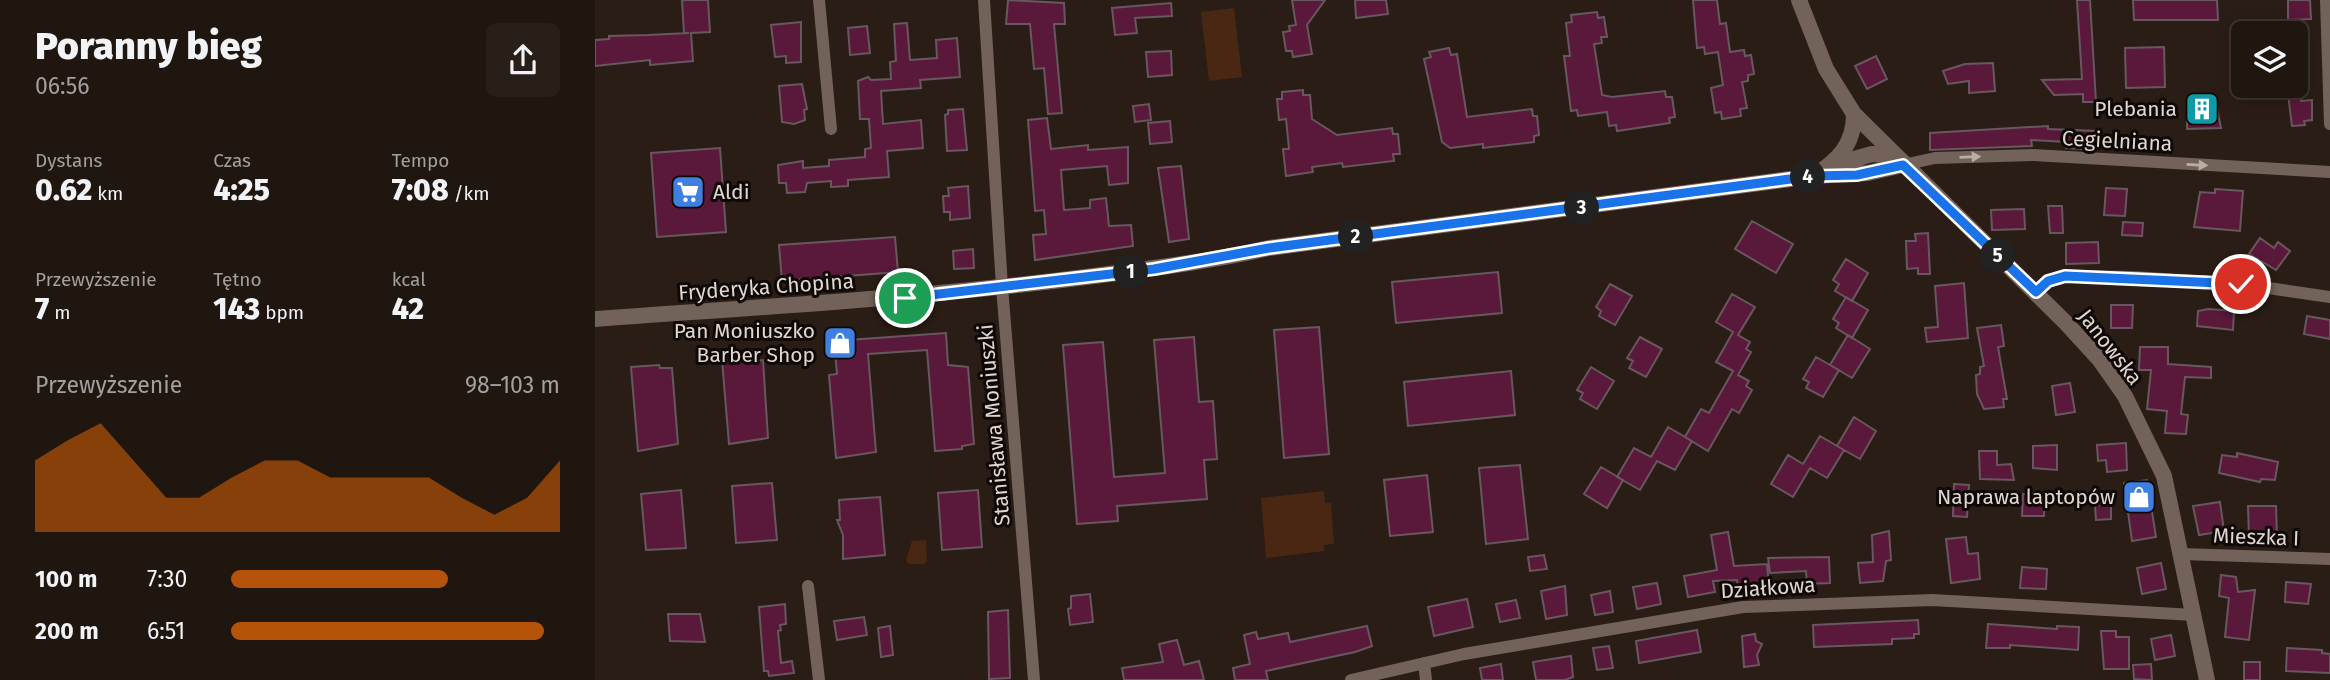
<!DOCTYPE html>
<html lang="pl">
<meta charset="utf-8">
<style>
body{margin:0;font-family:"Fira Sans",sans-serif;background:#281f19;color:#f1f3f6;height:100vh;display:flex;flex-direction:column;font-size:26px;white-space:nowrap}
*{box-sizing:border-box;margin:0}
p{font-size:23px;color:#a29f9f}
.icon{flex:none;width:38px;height:38px;fill:none;stroke:currentColor;stroke-width:2;stroke-linecap:round;stroke-linejoin:round}
.map{position:relative;flex:1;overflow:hidden}
.side{display:flex;flex-direction:column;background:#201610;width:595px}
.side>*{flex:none}
.fabs{position:absolute;left:1636px;top:21px;display:grid;gap:14px}
.fabs a{display:grid;place-items:center;width:77px;height:77px;border-radius:10px;background:#201610;box-shadow:0 4px 18px #0003,0 0 0 2px #3d3530;font-size:35px}
.pin{position:absolute;display:grid;place-items:center;width:60px;height:60px;color:#fff;margin:-30px;border:4px solid #fff;border-radius:50%;box-shadow:0 2px 7px #0007}
.km{position:absolute;width:35px;height:35px;margin:-18px;border-radius:50%;background:#222;color:#fff;font-size:19px;line-height:35px;text-align:center}
.round{display:grid;place-items:center;flex:none;width:74px;height:74px;border-radius:10px;background:#281f19}
.overview{display:flex;align-items:center;justify-content:space-between;height:119px;padding:0 35px}
h1{font-size:38px;font-weight:800;line-height:52px}
.stats{display:grid;grid-template-columns:repeat(3,1fr);gap:10px;height:119px;padding:7px 35px}
.stats div{display:grid;align-content:center}
.stats b{font-size:30px;font-weight:800}
.stats small{font-size:19px;font-weight:400}
.stats p{font-size:19px}
.chart{height:196px;padding:14px 35px}
.chart p{display:flex;justify-content:space-between}
.chart svg{width:100%;height:126px;margin-top:7px;fill:#b45309;opacity:.7}
ul{padding:0 35px;list-style:none;font-size:23px}
li{display:grid;grid-template-columns:112px 84px 1fr;align-items:center;height:52px}
li i{height:18px;border-radius:9px;background:#b45309}
main{display:flex;flex:1;min-height:0}
.map>svg:first-child{display:block}
</style>
<main>
<section class="side">
<div class="overview"><div><h1>Poranny bieg</h1><p>06:56</p></div><a class="round"><svg class="icon" aria-label="share" viewBox="0 0 24 24"><path d="M12 15V3M7 8l5-5 5 5M5 13v7h14v-7"/></svg></a></div>
<div class="stats">
<div><p>Dystans</p><b>0.62<small> km</small></b></div>
<div><p>Czas</p><b>4:25</b></div>
<div><p>Tempo</p><b>7:08<small> /km</small></b></div>
</div>
<div class="stats">
<div><p>Przewyższenie</p><b>7<small> m</small></b></div>
<div><p>Tętno</p><b>143<small> bpm</small></b></div>
<div><p>kcal</p><b>42</b></div>
</div>
<div class="chart"><p><span>Przewyższenie</span>98–103 m</p>
<svg viewBox="0 0 160 44" preserveAspectRatio="none"><path d="M0 44V19L10 12L20 6L30 19L40 32L50 32L60 25L70 19L80 19L90 25L100 25L110 25L120 25L130 32L140 38L150 32L160 19V44z"/></svg>
</div>
<ul>
<li><b>100 m</b>7:30<i style="width:66%"></i></li>
<li><b>200 m</b>6:51<i style="width:95%"></i></li>
</ul>
</section>
<div class="map">
<svg width="1735" height="680" viewBox="0 0 1735 680">
<rect width="100%" height="100%" fill="#2a1d15"/>
<!-- green -->
<path fill="#4a2712" d="M639,8l8,69 -33,4 -8,-69z
M729,491l1,12h6l3,41 -10,1v6l-58,7 -5,-60z
M331,540l1,21 -3,3h-15l-3,-4 6,-19z"/>
<!-- building -->
<path fill="#5a183a" stroke="#68575e" stroke-width="2" d="M87,0h26l2,32 -19,1 2,28 -43,4v-5l-55,6v-26l14,-1v-3l39,-1 41,-2h-5z
M413,0l56,3 1,21h-11l8,89 -14,1 -4,-46 -10,1 -4,-45h-24z
M697,0h33l-18,25 5,29 -19,3 -1,-6h-6l-3,-19 7,-1 -1,-5 7,-1z
M760,0h31l2,14 -32,4z
M1098,0h24l3,24 6,-1 4,29 14,-2 1,6 6,-1 3,19 -6,1v6l-6,1 5,26 -7,1 1,7 -19,3 -1,-7 -6,1 -4,-25 12,-3 -5,-33 -13,2 -1,-7 -7,1z
M1482,0h13l6,102h-13v-8l-29,1 -12,-15 40,-1z
M1538,0h84l1,20h-84z
M1693,0h22l1,19 -23,1z
M576,3l1,13 -37,2 2,15 -22,2 -3,-27z
M1002,12l1,6 6,-1 3,20h-6l1,6 -8,1 8,51 10,2 53,-6 1,6h6l3,20 -6,1 1,5 -53,8 -1,-6 -7,1 -2,-14 -29,4 -1,-6 -6,1 -7,-55h6l-4,-33 6,-1 -1,-7z
M206,22v40l-15,1v-7l-11,1 -4,-32z
M312,23l3,37 27,-2 -1,-18 21,-2 3,39 -40,3 1,8 -40,3 2,33 38,-4 2,28 -36,3 2,26 -41,3v6l-17,1v-6l-24,2 -2,9 -18,1 -1,-10h-7l-1,-18 25,-4v7l26,-2v-6l36,-3v-8l6,-1 -2,-29h-9l-2,-38 10,-4 3,3 20,-1 -1,-17 6,-1 -2,-37z
M272,26l3,27 -20,2 -2,-27z
M1569,47l1,40 -39,1 -1,-40z
M854,48l2,7 6,-1 10,63 65,-8 1,7h4l2,19 -5,1v6l-51,6v-4l-33,4 -8,-6 -18,-83 7,-2 -2,-5z
M576,51l1,24 -24,2 -2,-25z
M1281,56l11,23 -20,10 -12,-23z
M1398,63l2,28 -26,2v-12l-21,3 -5,-13 22,-7z
M207,84l5,25 -3,1 1,10 -11,4 -12,-2 -3,-36z
M1692,86h13l1,15 11,-1v20l-8,1 1,4 -13,1z
M708,90v5h7l2,24 25,16 55,-7 1,6h5l2,20h-7l1,7 -51,6 -1,-4 -30,4 1,5 -27,4 -3,-27h6l-3,-30 -7,1 -2,-21h5v-7z
M1592,103h29l5,25 -34,1z
M554,104l2,16 -16,2 -2,-16z
M368,109l4,41 -20,1 -2,-36 3,-1v-4z
M452,118l4,31 37,-4v5l40,-3v36l-19,2 -2,-19 -46,4 3,40 26,-2v-8l16,-2 3,28 22,-1 2,21 -98,14 -2,-25 13,-1 -2,-24 -9,1 -7,-91z
M575,121l2,21 -22,2 -2,-21z
M1453,126v3l49,2 -1,19 -30,-2v-6l-35,-2 1,6 -102,4v-17z
M125,148l6,84 -69,5 -6,-84z
M586,166l8,73 -20,3 -11,-74z
M373,186l2,32 -20,2v-8h-6l-1,-16h6l-1,-8z
M1511,188l21,1 -2,27 -21,-1z
M1620,189l28,2 -3,40 -46,-4 6,-35 15,1z
M1453,206h14l1,27h-13z
M1429,209l1,20 -33,1 -1,-20z
M1157,221l41,23 -17,29 -41,-24z
M1528,222l20,1 -1,13 -20,-1z
M1333,233l2,41h-12v-6l-11,1 -1,-28h10l-1,-7z
M300,237l3,35 -116,9 -3,-36z
M1665,238l14,10 4,-6 12,9 -14,19 -27,-16z
M1503,242l1,21 -33,1v-21z
M378,249l1,19 -20,1 -1,-18z
M1251,259l22,14 -16,28 -17,-10 4,-7 -6,-4z
M903,272l4,41 -106,10 -4,-41z
M1369,283l4,55 -41,4 -2,-14 13,-1 -3,-41z
M1015,284l22,12 -17,29 -16,-9 2,-5 -5,-4z
M1137,294l23,13 -17,28 12,7 -4,7 5,3 -13,23 11,6 -3,5 6,4 -13,23 -7,-4 -24,42 -23,-14 16,-28 8,4 24,-42 -17,-9 17,-30 -17,-10z
M1251,297l22,13 -16,28 -16,-10 3,-5 -6,-4z
M1516,305h22l-1,23h-21z
M1613,309l26,2 -1,19 -36,-4 1,-15z
M1712,316l23,4v19l-26,-5z
M1406,325l3,21 -6,1 9,52h-4l1,8 -20,2 -7,-15 -1,-19 4,-1v-7l4,-1 -7,-38z
M724,327l10,127 -45,4 -10,-128z
M351,333l2,32 20,2 6,77 -12,2v3l-27,2 -8,-101 -59,4 8,98 -40,6 -7,-83 8,-1 -3,-33z
M1253,335l22,14 -18,29 -22,-13z
M599,337l5,65 14,-1 4,58 -13,1 3,39 -90,7 1,15 -41,3 -14,-179 40,-3 11,135 51,-4 -11,-133z
M1045,337l22,12 -16,28 -17,-9 4,-7 -6,-3z
M1545,347h28v17l43,3v11l-26,-1 -4,37 7,1 -2,19 -21,-1 2,-22 -20,-2 4,-39h-12z
M1221,357l23,13 -16,27 -17,-9 3,-6 -6,-3z
M155,358l1,3 12,-1 5,78 -39,6 -7,-84z
M64,365l1,3h12l6,76 -40,7 -7,-84z
M996,367l23,14 -17,28 -17,-10 3,-6 -6,-3z
M916,371l4,44 -107,11 -4,-44z
M1475,383l5,29 -19,3 -4,-29z
M1259,417l22,14 -16,28 -23,-13z
M1073,427l24,14 -17,29 -18,-9 -17,29 -23,-13 17,-29 17,9z
M1225,436l24,14 -17,28 -17,-10 -17,29 -22,-13 17,-29 15,9z
M1531,443l1,27 -20,2 -1,-12 -8,1 -1,-16z
M1462,445v25l-24,-2v-22z
M1384,451h18v14l14,-1 3,16 -34,-1z
M1642,453l41,9 -3,18 -14,-1 -1,3 -41,-9 3,-18 15,2z
M925,465l8,74 -42,5 -7,-76z
M1006,467l22,13 -16,28 -23,-14z
M832,475l6,57 -43,4 -6,-56z
M1552,480l9,57 -24,4 -8,-58z
M177,483l5,57 -41,3 -4,-57z
M1359,484l15,1 -2,32 -14,-1z
M86,490l5,58 -40,2 -5,-56z
M383,490l4,57 -40,3 -4,-57z
M1428,494h22l-1,22h-22z
M285,497l5,58 -42,4v-24l-6,-15h3l-1,-20z
M1625,502l4,29 -25,4 -6,-29z
M1516,504v15l-15,1 -1,-15z
M1653,506h28l1,31h-28z
M1294,531l2,29 -5,1 -3,20 -23,2 -2,-20 15,-1 -1,-27z
M1133,532l6,34 33,-2 2,23 -31,2 -1,-9 -24,1 2,11 -27,5 -4,-21 33,-6 -6,-35z
M1371,537l2,17 10,-1 2,26 -29,4 -5,-44z
M949,555l3,14 -17,2 -2,-14z
M1234,557l1,26 -23,1 -1,-13 -36,2 -2,-15z
M1566,563l5,26 -24,5 -5,-26z
M1427,567l25,2 -1,20 -26,-1z
M1626,575l15,2 2,15 17,-2 -6,50 -24,-3 4,-39 -10,-2z
M1691,582l25,2 -3,20 -23,-2z
M1062,583l4,21 -24,5 -4,-22z
M970,586l2,29 -21,4 -5,-28z
M1015,591l3,21 -18,3 -4,-20z
M495,594l3,28 -23,3 -2,-16 3,-1v-12z
M872,599l6,28 -39,9 -6,-29z
M921,600l4,18 -20,4 -4,-18z
M190,604l1,20 -6,1 1,5 -3,1 3,32 11,-2 2,12 -25,3 -1,-5h-4l-5,-64z
M413,610l2,68 -21,1 -1,-67z
M73,614h32l5,28 -35,-1z
M269,617l3,18 -30,5 -3,-19z
M1323,620l1,14h-5v4l-22,1v5l-78,3 -1,-22z
M1393,624l69,5v-3l22,1 -1,23 -68,-5v3h-24z
M295,626l3,29 -12,2 -3,-29z
M772,626l5,20 -17,6 -89,19 2,9h-33l-2,-12 17,-4 -6,-29 12,-3 2,7 30,-6 2,9z
M1102,630l4,22 -62,11 -3,-22z
M1506,631h15v6h13v32h-25z
M1160,634l1,7 6,3 -5,11 2,10 -15,2 -2,-31z
M1576,635l4,21 -20,4 -4,-21z
M582,640l7,25 15,-4 5,19h-80l-2,-12 41,-6 -4,-18z
M1014,646l4,22 -16,2 -4,-22z
M1692,648l35,2v3l8,1v19l-44,-2z
M976,656l2,21 -8,3h-29l-3,-18z
M1649,662h16v18h-16z
M906,664l2,16h-21l-2,-12z
M1556,664l1,16 -18,-1 -1,-14z"/>
<g fill="none" stroke-linecap="round" stroke-linejoin="round">
<!-- street -->
<path stroke="#726259" stroke-width="12" d="M224,0l12,129
M389,0l18,287 32,393
M1731,0l4,124
M1308,165l32,-7 98,-3 297,17
M1441,292l12,-11 17,-5 67,1 109,7 89,13
M1587,554l148,5
M213,586l11,94
M829,663l2,17
M756,680l113,-26 279,-47 189,-7 262,15"/>
<!-- secondary -->
<path stroke="#726259" stroke-width="16" d="M1204,0l27,69 28,45 212,209 33,36 26,37 39,80 43,204
M1238,165l39,-11 20,1
M1219,176c24,-16 40,-31 40,-62
M0,319c164,-12 327,-21 491,-42 61,-8 122,-15 183,-29l544,-72 55,-3 35,-8"/>
</g>
<!-- one-way arrows -->
<defs><path id="oneway-solid" d="M-6-.8H1V-3.2L6.5 0L1 3.2V.8H-6Z" transform="scale(1.75)"/></defs>
<g fill="#baada7">
<use href="#oneway-solid" transform="translate(1375 157) rotate(-2)"/>
<use href="#oneway-solid" transform="translate(1602 165) rotate(3)"/>
</g>
<g fill="none" stroke-linecap="round" stroke-linejoin="round">
<defs>
<path id="route" d="M310,298l249,-29 115,-21 544,-72 44,-1 46,-10 133,127 12,-11 17,-5 176,8"/>
</defs>
<!-- route casing -->
<use href="#route" stroke="#fff" stroke-width="14"/>
<!-- route -->
<use href="#route" stroke="#1a73e8" stroke-width="9"/>
</g>
<!-- icons -->
<defs>
<symbol id="building-square" viewBox="-11 -11 22 22"><rect x="-9" y="-9" width="18" height="18" rx="4" fill="#0f9aa8" stroke="#0e0806"/><path d="M-4-6H4V6H1V3H-1V6H-4ZM-2.5-4.3h1.7v1.8h-1.7ZM.8-4.3h1.7v1.8H.8ZM-2.5-1h1.7V.8h-1.7ZM.8-1h1.7V.8H.8Z" fill="#fff"/></symbol>
<symbol id="supermarket-square" viewBox="-11 -11 22 22"><rect x="-9" y="-9" width="18" height="18" rx="4" fill="#3f7fe0" stroke="#0e0806"/><path d="M-6-5.5h2.5l.6 2H6L4.5 2H-2.5L-4.4-4H-6ZM-1.5 3.2a1.3 1.3 0 1 0 .1 0ZM3 3.2a1.3 1.3 0 1 0 .1 0Z" fill="#fff"/></symbol>
<symbol id="shop-square" viewBox="-11 -11 22 22"><rect x="-9" y="-9" width="18" height="18" rx="4" fill="#3f7fe0" stroke="#0e0806"/><path d="M-5-2.5h2.3a2.7 3.5 0 0 1 5.4 0H5L5.5 6h-11ZM-1.5-2.5h3a1.5 2.3 0 0 0-3 0Z" fill="#fff"/></symbol>
</defs>
<g fill-rule="evenodd">
<use href="#building-square" x="1588" y="90" width="38" height="38"/>
<use href="#supermarket-square" x="74" y="173" width="38" height="38"/>
<use href="#shop-square" x="226" y="324" width="38" height="38"/>
<use href="#shop-square" x="1525" y="478" width="38" height="38"/>
</g>
<g text-anchor="middle" dominant-baseline="central" stroke-width="6" stroke-linejoin="round" paint-order="stroke">
<!-- poi labels -->
<g font-size="21" fill="#e0d6d1" stroke="#0e0806" text-anchor="end">
<text x="1582" y="109">Plebania</text>
<text x="118" y="192" text-anchor="start">Aldi</text>
<text x="220" y="331">Pan Moniuszko<tspan x="220" dy="24">Barber Shop</tspan></text>
<text x="1520" y="497">Naprawa laptopów</text>
</g>
<!-- street labels -->
<g font-size="21" fill="#e0d6d1" stroke="#0e0806">
<text transform="translate(1522 141) rotate(3)">Cegielniana</text>
<text transform="translate(171 287) rotate(-4)">Fryderyka Chopina</text>
<text transform="translate(1515 347) rotate(52)">Janowska</text>
<text transform="translate(399 425) rotate(-95)">Stanisława Moniuszki</text>
<text transform="translate(1661 537) rotate(2)">Mieszka I</text>
<text transform="translate(1173 588) rotate(-4)">Działkowa</text>
</g>
</g>
</svg>
<div class="fabs">
<a><svg class="icon" aria-label="layers" viewBox="0 0 24 24"><path d="M12 4l9 5-9 5-9-5zM3 14l9 5 9-5"/></svg></a>
</div>
<div class="pin" style="left:310px;top:298px;background:#1e9e55"><svg class="icon" aria-label="arrive" viewBox="0 0 24 24"><path d="M6 21V4h12l-3 4 3 4H6"/></svg></div>
<div class="pin" style="left:1646px;top:284px;background:#d93025"><svg class="icon" aria-label="check" viewBox="0 0 24 24"><path d="M5 12l5 5 9-10"/></svg></div>
<b class="km" style="left:536px;top:272px">1</b>
<b class="km" style="left:761px;top:237px">2</b>
<b class="km" style="left:987px;top:208px">3</b>
<b class="km" style="left:1213px;top:177px">4</b>
<b class="km" style="left:1403px;top:256px">5</b>
</div>
</main>
